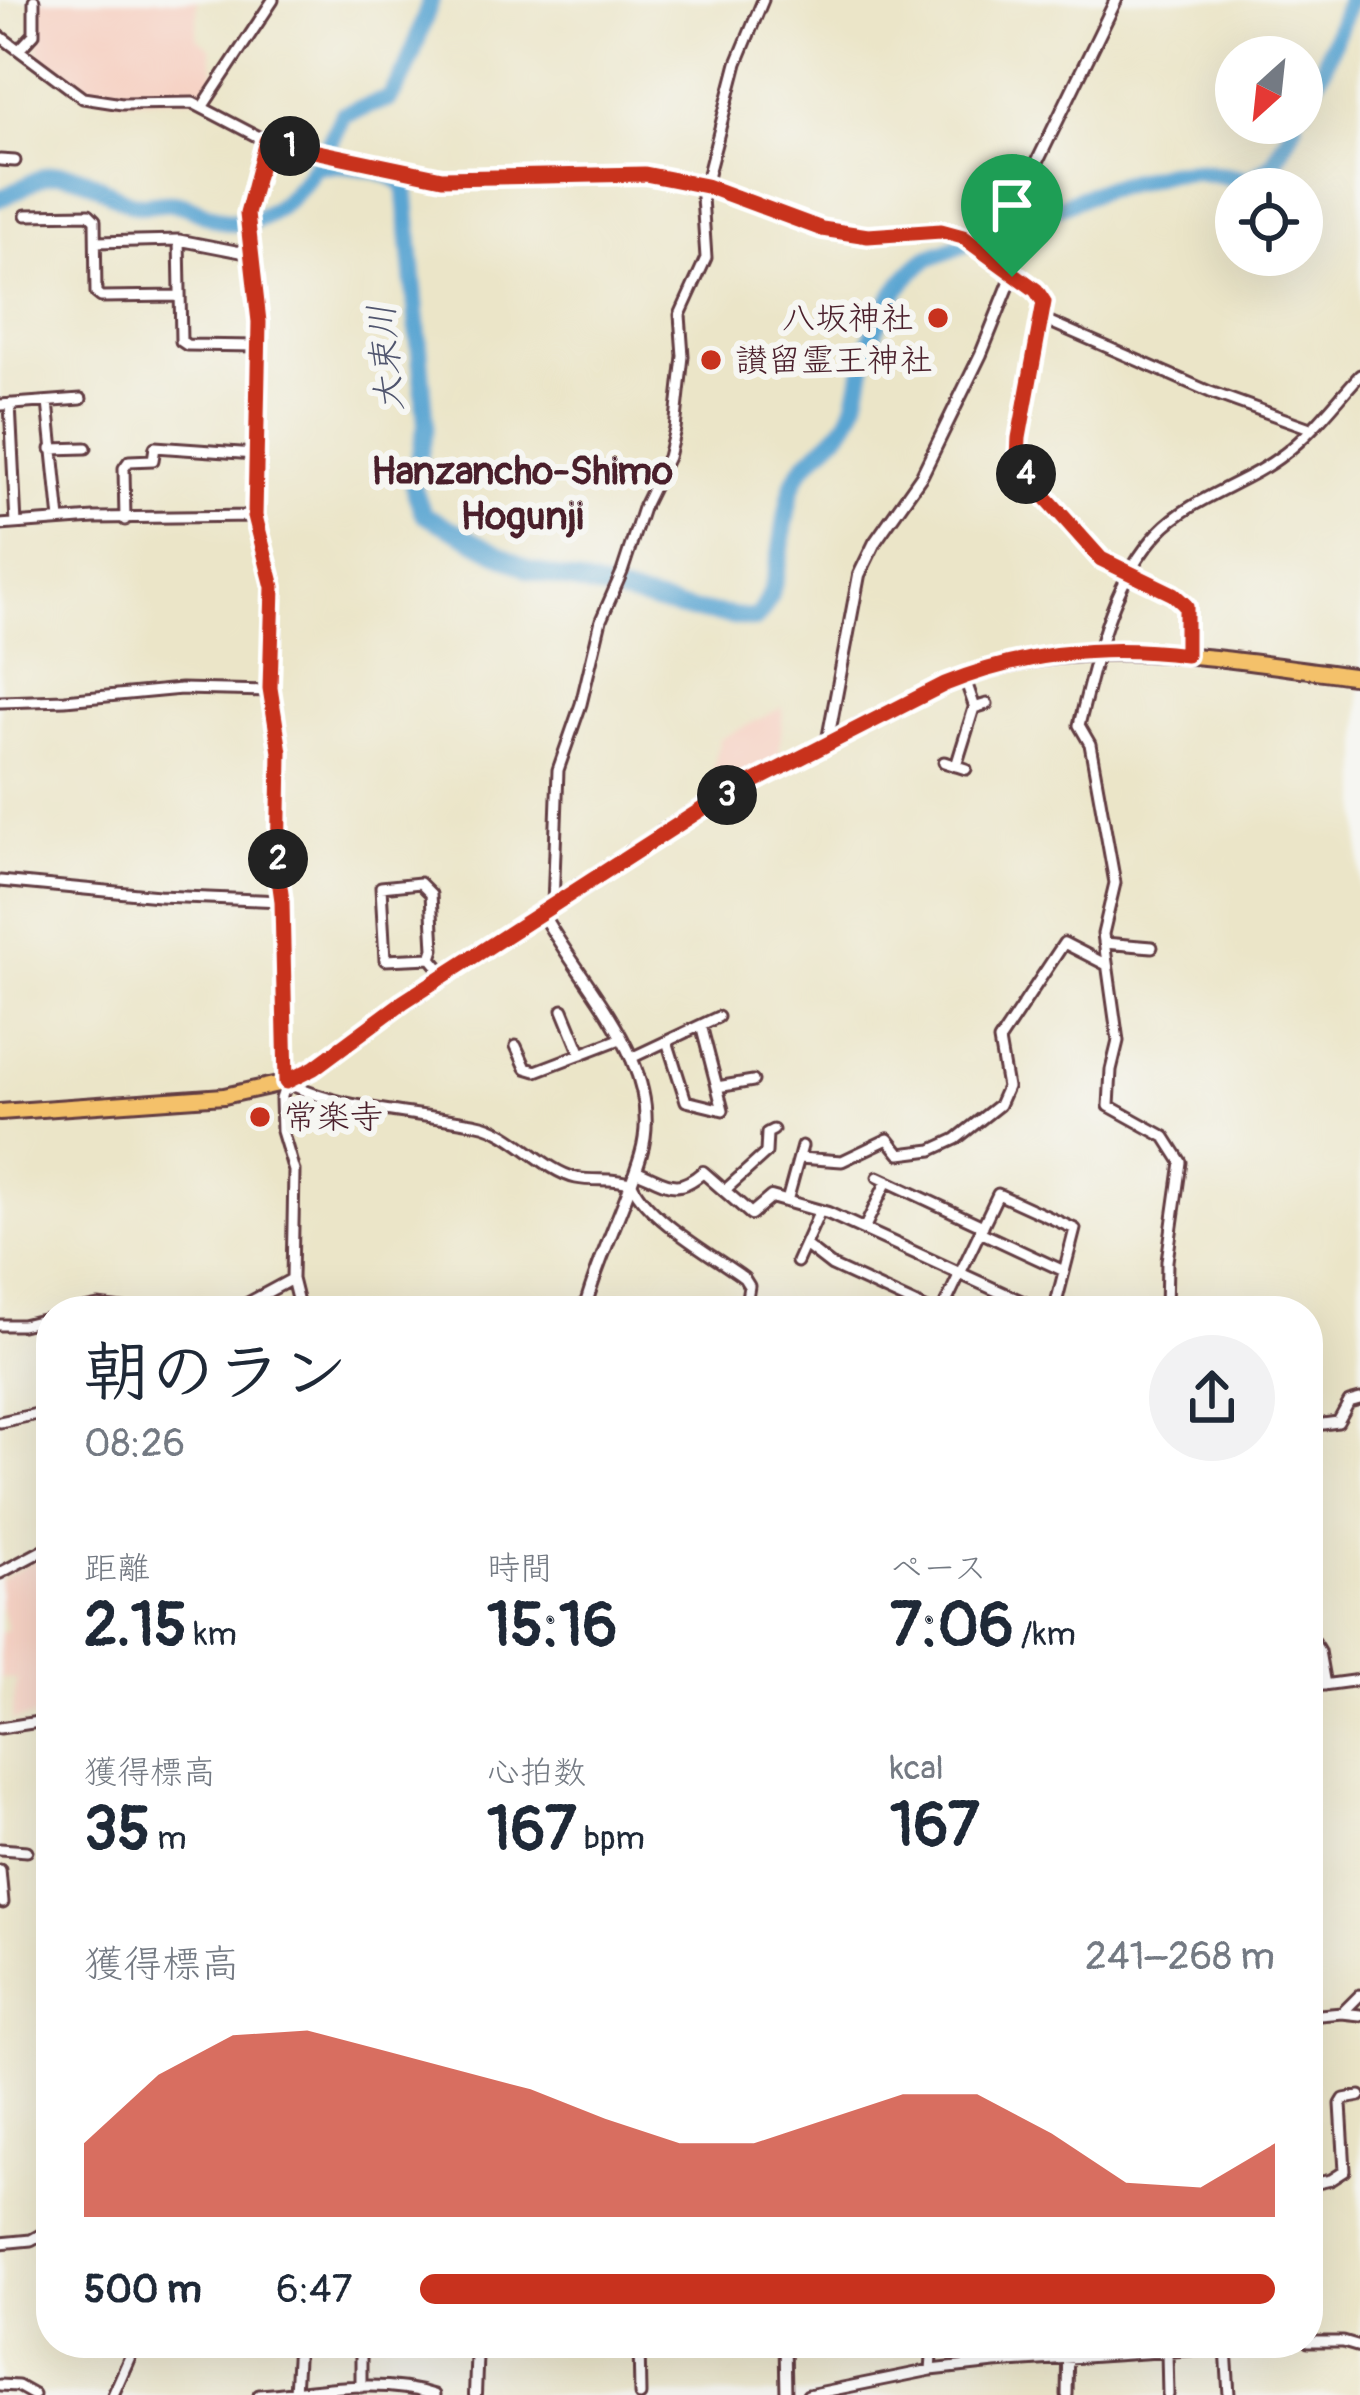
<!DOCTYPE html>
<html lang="ja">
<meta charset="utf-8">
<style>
body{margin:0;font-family:Pangolin,"Klee One",sans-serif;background:#f2f2f3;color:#1f2937;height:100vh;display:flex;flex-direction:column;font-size:45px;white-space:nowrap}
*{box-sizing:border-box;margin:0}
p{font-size:39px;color:#747a83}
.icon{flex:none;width:66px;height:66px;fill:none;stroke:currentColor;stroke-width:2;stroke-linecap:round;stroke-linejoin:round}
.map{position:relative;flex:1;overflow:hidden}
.panel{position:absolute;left:36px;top:1296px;width:1287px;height:1062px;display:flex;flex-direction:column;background:#fff;border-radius:48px;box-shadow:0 12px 48px #0002}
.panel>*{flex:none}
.needle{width:78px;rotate:207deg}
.controls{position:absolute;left:1215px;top:36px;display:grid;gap:24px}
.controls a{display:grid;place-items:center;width:108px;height:108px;border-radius:50%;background:#fff;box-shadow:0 12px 48px #0002;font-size:60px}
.pin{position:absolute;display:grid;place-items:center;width:102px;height:102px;color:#fff;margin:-123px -51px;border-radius:50% 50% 50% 0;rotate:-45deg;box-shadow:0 0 12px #0007}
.pin .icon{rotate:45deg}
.km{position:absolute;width:60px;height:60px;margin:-30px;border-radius:50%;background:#222;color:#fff;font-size:33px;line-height:60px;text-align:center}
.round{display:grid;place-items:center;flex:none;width:126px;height:126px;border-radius:63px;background:#f2f2f3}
.head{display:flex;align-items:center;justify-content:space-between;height:204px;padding:0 48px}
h1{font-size:66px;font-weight:800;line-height:90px}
.metrics{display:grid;grid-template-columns:repeat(3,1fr);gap:18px;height:204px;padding:12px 48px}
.metrics div{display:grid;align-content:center}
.metrics b{font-size:60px;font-weight:800}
.metrics small{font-size:33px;font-weight:400}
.metrics p{font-size:33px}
.chart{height:336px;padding:24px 48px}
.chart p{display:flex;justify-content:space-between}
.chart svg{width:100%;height:216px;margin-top:12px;fill:#c8321e;opacity:.7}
ul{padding:0 48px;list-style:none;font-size:39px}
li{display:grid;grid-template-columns:192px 144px 1fr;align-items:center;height:90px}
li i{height:30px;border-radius:15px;background:#c8321e}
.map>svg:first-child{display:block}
</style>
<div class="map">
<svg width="1360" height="2395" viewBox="0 0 1360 2395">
<rect width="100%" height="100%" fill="#f6f6f2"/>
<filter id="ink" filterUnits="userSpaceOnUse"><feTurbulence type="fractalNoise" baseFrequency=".00833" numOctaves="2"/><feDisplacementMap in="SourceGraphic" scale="24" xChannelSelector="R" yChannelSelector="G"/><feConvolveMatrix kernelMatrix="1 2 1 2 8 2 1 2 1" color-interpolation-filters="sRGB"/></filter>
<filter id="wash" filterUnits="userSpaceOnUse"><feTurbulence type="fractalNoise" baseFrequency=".004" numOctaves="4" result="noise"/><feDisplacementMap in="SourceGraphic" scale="48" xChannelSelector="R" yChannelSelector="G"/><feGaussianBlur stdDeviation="2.7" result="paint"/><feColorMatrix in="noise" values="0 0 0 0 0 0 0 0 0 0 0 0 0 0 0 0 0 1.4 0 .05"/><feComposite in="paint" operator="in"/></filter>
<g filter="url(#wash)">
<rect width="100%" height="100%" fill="#ebe5c8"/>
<!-- built -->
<path fill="#f6d2c4" d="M38,0h159v38l13,10 4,28 -13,22 -88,2 -32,-11 -43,-30z
M783,707l-4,52 -72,40 13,-60z
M51,1551v163l-39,6 5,-41 -17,-1v-45l8,-4 -8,-25v-24z"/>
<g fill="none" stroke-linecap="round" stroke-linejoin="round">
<!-- river -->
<path stroke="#5aa5d2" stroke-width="18" d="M1302,108l21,-40 26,-68
M316,166c27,-3 66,1 89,18l21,241 -13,60 10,29 106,56 153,39 73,10c27,-25 26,-97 38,-133 9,-28 38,-40 53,-63 13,-19 13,-42 19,-63 9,-37 31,-79 62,-101l174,-69 66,-17 29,-2 54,9 24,-17 21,-40
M0,198c20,-6 39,-25 60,-24 28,1 43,17 68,28 16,7 29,-1 46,1 21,3 42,20 62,20 52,0 89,-68 107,-109l46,-15 17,-28 25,-71"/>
</g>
</g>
<g filter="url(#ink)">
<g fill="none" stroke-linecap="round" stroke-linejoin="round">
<defs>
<path id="minor" d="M0,36l83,62 39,6 71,-1 73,38 126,29 50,8 203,-4 62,12 115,43 46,7 73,-5 22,6 49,40 24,13 8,12 -25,136 -2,18 9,18 75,85 72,35 13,12v49
M19,50l15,-16v-34
M203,106l70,-106
M266,141l-19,73 12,109 -4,193 18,71 2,49 -5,52 10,64 -2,119 4,30 5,181 -6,17 1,32 12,40 -2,108 8,32
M0,160l15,1
M26,215l63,-1 6,6 1,73 5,4 79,-1
M179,240l2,101 6,4 71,1
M96,242l83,-2 72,14
M1043,319l167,73 100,36
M48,402l12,118
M10,404l6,120
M0,405l81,-6
M51,449l35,-1
M125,520l-1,-52 5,-7 24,-1 2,-13 100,7
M0,525l94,-7 161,-2
M964,676l11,32
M0,702l65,-2 116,-11 90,2
M944,762l22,7
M956,766l18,-58 13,-4
M0,881l159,15 123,5
M553,905l5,-135 23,-66 20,-84 21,-48 21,-64 25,-51 7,-28 8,-73 -3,-41 26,-57 -4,-61 35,-134 26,-63
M1104,943l48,4
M431,958l-46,2 -4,-73 39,-4 11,11 3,55 -3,9 14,17
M563,1010l18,44
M667,1041l19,60 37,9 -22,-85
M516,1046l10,22 10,3 84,-32
M631,1058l87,-41
M287,1082c46,27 138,32 191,42 34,6 66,47 98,54 19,4 37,-1 56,6 17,36 79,70 112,94l5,8 -4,25
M717,1087l36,-6
M799,1158l43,3 46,-22 12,15 32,-4 24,-11 43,-34 8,-18 -8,-46 65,-98 41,21
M878,1177l105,49
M724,1191l42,-38 1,-20 6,-3
M787,1201l15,-55
M864,1229l23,-48
M980,1232l84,39
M805,1245l27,21 98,45
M797,1262l23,-51
M74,1311l24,-5 40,5
M222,1311l22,-6 48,-26
M942,1311l56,-117 77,35 -21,82
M1166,1311l1,-50 14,-99 -16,-25 -56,-31 2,-36 7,-29 -15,-107 12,-51 -25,-139 -11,-19c17,-66 31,-141 80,-193 33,-35 87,-48 125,-78 28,-21 52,-53 76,-79
M0,1325h22l29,-7
M0,1422l51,-11
M1308,1426l30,-4 11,-20 11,-3
M0,1573l51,-27
M1308,1633l11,18 6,34
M1308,1687l52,-7
M0,1728l51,-8
M0,1849l27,2
M0,1870l3,33
M1342,2013l18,2
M1308,2016l34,-3 18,-18
M1308,2185l23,-5 14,-9 -4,-67 3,-5 16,-3
M0,2243l31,-3 20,-11
M1308,2342h35l17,5
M361,2343v44
M639,2343l1,52
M785,2343l1,52
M1226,2348l3,47
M1167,2352l1,43
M931,2370l2,-27
M0,2385l18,1 16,9
M295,2392l3,-49
M113,2395l23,-52
M259,2395c57,-4 120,-18 175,0
M808,2395l123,-25 64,-7 297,-20
M1067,2395l1,-52"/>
<path id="tertiary" d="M990,259l126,-259
M827,744l32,-169 16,-33 47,-67 59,-121 31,-77
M542,913c39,72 125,153 99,241 -16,54 -43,103 -57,157
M636,1171c31,12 39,25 67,1l48,42 20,-17 57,16 214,98
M475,2395l2,-52"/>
<path id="primary" d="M0,1112l224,-16 63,-14 27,-14 89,-66 306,-198 236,-120c136,-55 274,-25 415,-7"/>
</defs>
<!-- minor casing -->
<use href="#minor" stroke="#623d43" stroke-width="15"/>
<!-- tertiary casing -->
<use href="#tertiary" stroke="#623d43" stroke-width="16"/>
<!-- primary casing -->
<use href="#primary" stroke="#623d43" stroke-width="20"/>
<!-- minor -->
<use href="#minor" stroke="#fff" stroke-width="9"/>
<!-- tertiary -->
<use href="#tertiary" stroke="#fff" stroke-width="10"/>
<!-- primary -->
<use href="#primary" stroke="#f4c16a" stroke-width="14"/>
</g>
</g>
<g fill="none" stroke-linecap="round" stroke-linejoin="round" filter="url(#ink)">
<defs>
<path id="route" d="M266,141l176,37 203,-4 61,12 116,43 46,7 73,-5 22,6 73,53 8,12 -25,136 -1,18 7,18 76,85 72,35 13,12v49c-82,-11 -164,-2 -241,29l-235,120 -307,198 -89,66 -28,14 -4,-181 -4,-29 2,-120 -10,-64 3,-101 -18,-71 4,-194 -12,-108z"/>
</defs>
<!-- route casing -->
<use href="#route" stroke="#fff" stroke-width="24"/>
<!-- route -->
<use href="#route" stroke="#c8321e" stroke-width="15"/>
</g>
<!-- markers -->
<g fill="#c8321e" stroke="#f6f6f2" stroke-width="4.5">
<circle cx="938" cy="318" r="12"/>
<circle cx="711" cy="360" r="12"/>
<circle cx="260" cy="1117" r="12"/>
</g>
<g text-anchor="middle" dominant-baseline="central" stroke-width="12" stroke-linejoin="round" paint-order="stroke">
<!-- poi labels -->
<g font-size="33" fill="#4a1f2b" stroke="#f6f6f2" text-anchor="start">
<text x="914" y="318" text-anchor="end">八坂神社</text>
<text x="735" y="360">讃留霊王神社</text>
<text x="284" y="1117">常楽寺</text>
</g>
<!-- water labels -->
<g font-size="36" font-style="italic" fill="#50556e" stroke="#f6f6f2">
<text transform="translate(386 358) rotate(-95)">大束川</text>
</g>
<!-- quarter labels -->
<g font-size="39" font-weight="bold" fill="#4a1f2b" stroke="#f6f6f2">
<text x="522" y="471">Hanzancho-Shimo<tspan x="522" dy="45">Hogunji</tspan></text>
</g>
</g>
</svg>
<div class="controls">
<a><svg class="needle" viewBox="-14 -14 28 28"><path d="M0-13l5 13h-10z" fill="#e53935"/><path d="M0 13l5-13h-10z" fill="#747a83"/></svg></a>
<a><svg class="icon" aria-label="locate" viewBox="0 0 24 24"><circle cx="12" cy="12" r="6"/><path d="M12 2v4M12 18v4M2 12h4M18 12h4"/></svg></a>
</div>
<div class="pin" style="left:1012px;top:277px;background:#1e9e55"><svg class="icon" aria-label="arrive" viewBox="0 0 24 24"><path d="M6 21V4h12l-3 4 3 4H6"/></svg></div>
<b class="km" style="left:290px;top:146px">1</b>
<b class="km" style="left:278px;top:859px">2</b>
<b class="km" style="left:727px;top:795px">3</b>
<b class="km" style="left:1026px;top:474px">4</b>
<section class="panel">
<div class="head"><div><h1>朝のラン</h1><p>08:26</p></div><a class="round"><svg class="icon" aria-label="share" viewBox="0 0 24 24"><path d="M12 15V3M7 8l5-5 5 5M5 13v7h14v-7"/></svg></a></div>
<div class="metrics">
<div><p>距離</p><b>2.15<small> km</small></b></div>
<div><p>時間</p><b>15:16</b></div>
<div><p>ペース</p><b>7:06<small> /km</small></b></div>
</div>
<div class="metrics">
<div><p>獲得標高</p><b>35<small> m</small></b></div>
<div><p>心拍数</p><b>167<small> bpm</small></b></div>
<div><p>kcal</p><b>167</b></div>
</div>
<div class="chart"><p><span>獲得標高</span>241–268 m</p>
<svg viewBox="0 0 160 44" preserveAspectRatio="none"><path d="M0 44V29L10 15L20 7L30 6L40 10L50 14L60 18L70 24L80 29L90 29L100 24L110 19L120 19L130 27L140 37L150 38L160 29V44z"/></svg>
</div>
<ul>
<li><b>500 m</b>6:47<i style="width:100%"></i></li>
</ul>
</section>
</div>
